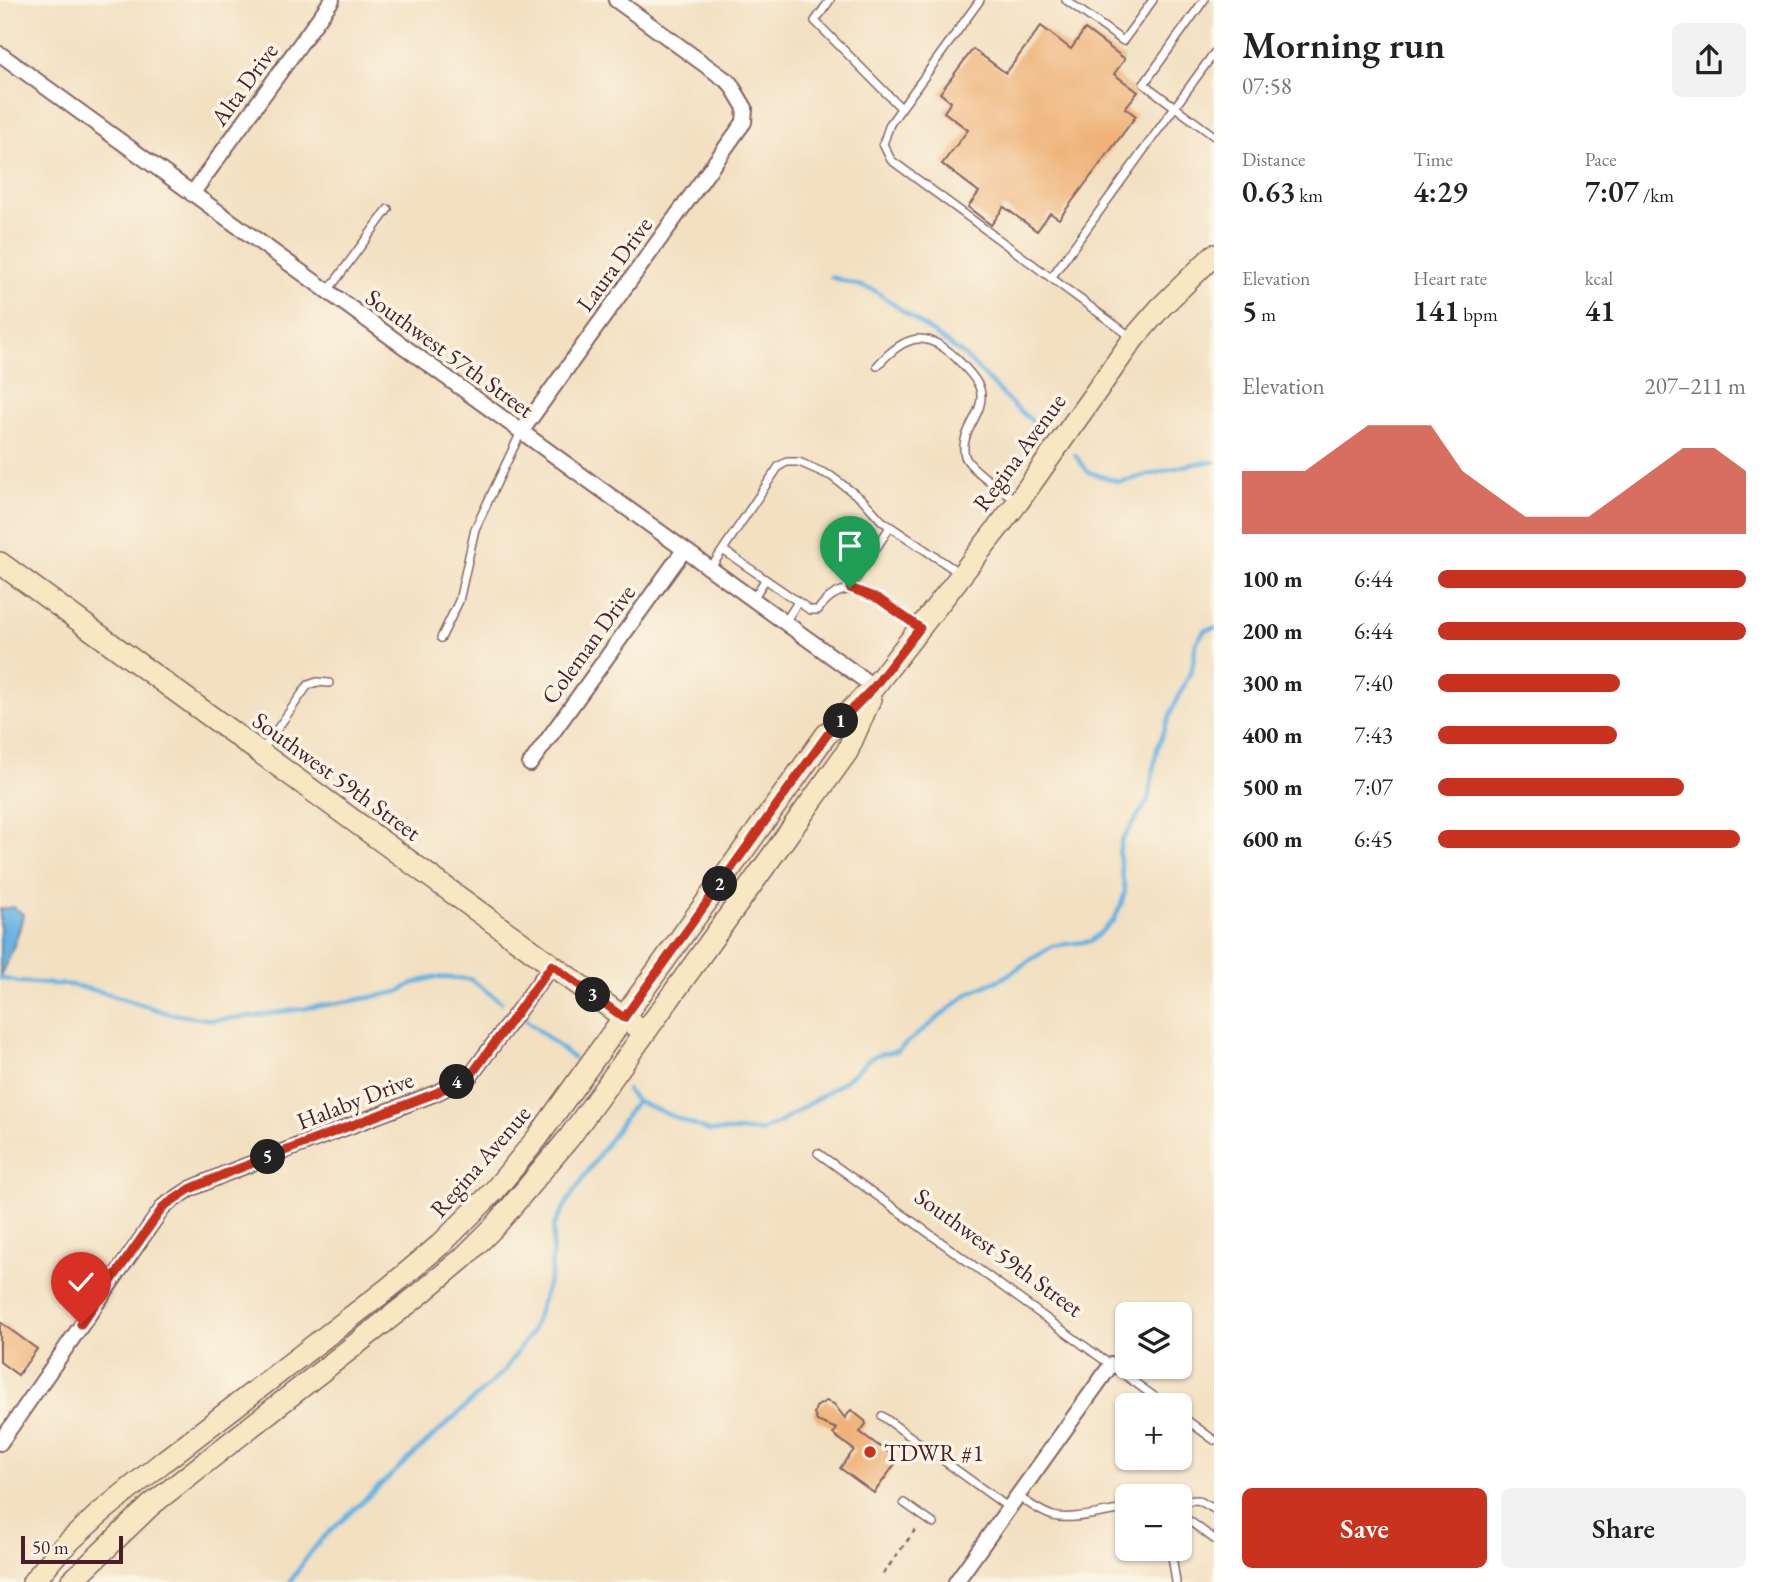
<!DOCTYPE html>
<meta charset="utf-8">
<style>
body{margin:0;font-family:"EB Garamond",serif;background:#f2f2f2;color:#222;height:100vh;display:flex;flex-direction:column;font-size:26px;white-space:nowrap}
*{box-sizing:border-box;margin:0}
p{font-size:23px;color:#767676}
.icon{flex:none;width:38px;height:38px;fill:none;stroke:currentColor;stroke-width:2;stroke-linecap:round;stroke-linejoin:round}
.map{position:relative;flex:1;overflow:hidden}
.details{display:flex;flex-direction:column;background:#fff;width:560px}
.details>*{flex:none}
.fabs{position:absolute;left:1115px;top:1302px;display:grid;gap:14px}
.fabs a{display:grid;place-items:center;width:77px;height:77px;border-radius:10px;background:#fff;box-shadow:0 2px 5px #0004;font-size:35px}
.scale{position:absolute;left:21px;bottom:18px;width:102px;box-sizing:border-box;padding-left:7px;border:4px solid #4a1f2b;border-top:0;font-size:19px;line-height:24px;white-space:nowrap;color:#4a1f2b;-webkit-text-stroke:5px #fcf5e5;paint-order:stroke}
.pin{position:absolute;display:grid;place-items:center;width:60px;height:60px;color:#fff;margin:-72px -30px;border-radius:50% 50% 50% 0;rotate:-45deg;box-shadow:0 0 7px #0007}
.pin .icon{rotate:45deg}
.km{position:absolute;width:35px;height:35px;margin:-18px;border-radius:50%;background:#222;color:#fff;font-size:19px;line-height:35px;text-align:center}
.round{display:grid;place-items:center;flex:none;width:74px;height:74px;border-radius:10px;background:#f2f2f2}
.head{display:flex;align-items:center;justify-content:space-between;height:119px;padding:0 28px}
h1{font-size:38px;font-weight:600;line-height:52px}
.figures{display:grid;grid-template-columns:repeat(3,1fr);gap:10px;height:119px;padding:7px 28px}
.figures div{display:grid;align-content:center}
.figures b{font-size:30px;font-weight:600}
.figures small{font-size:19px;font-weight:400}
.figures p{font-size:19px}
.chart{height:196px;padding:14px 28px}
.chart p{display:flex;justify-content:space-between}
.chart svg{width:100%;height:126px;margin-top:7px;fill:#c8321e;opacity:.7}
.action{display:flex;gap:14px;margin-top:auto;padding:14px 28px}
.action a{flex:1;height:80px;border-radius:10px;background:#c8321e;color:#fff;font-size:28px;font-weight:600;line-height:80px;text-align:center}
.action a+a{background:#f2f2f2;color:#222}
ul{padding:0 28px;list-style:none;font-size:23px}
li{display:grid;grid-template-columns:112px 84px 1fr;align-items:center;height:52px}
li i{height:18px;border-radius:9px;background:#c8321e}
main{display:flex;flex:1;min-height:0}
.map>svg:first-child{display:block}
</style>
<main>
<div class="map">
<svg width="1214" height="1582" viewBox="0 0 1214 1582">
<rect width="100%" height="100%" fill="#fcf5e5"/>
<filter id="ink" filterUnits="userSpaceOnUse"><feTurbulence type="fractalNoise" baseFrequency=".0143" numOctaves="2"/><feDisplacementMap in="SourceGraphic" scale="14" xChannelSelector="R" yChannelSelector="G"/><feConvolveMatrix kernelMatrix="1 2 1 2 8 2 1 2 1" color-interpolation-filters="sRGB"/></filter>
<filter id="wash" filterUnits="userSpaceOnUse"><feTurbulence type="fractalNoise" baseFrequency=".00686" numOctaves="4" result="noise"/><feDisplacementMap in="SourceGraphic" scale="28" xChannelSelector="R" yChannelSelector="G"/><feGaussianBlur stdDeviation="1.57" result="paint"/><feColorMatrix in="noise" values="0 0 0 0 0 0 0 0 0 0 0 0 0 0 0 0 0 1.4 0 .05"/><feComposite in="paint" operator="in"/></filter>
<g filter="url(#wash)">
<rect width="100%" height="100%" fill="#f2e0c1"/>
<!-- water -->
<path fill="#69b4e2" stroke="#5a6a86" stroke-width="2" d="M13,907l10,7c-4,22 -14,43 -23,63v-68z"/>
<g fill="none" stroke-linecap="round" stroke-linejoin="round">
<!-- stream -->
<path stroke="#69b4e2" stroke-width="4.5" d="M831,277l43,13 91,66 49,50 24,20
M1075,455l13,17 32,10 72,-18 22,-2
M0,978l19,4 52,3 31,7 65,21 46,7 43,-4 95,-15 47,-9 14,-8 22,-7 36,2 31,23
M526,1020l47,38
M627,1090l9,11
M290,1582c11,-16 20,-31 34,-45l179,-165 29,-41 19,-56 3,-50 17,-29 65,-95 73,30h52l18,-8 67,-43 25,-22 9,-4 17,-3 72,-58 34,-15 49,-32 39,-5 23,-21 8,-18 3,-11 -6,-37 2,-12 27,-42 9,-51 15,-39 20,-41 4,-26 9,-13 9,-2"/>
</g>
<g id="blocks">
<!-- building -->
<path fill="#efb379" d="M1041,26l30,23 14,-20 40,30 -11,15 24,18 -13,16 11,8 -77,103 -9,-6 -13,18 -33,-24 -13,18 -23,-18 11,-15 -37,-28 26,-34 -24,-18 7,-10 -11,-9 33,-44 33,24z
M0,1322l37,27 -19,26 -18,-13z
M826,1401l8,3 11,14 6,-8 14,11 1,3 -6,8 38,28 -24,33 -34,-25 14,-18 -21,-16 4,-5 -20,-8 -3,-7 2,-7z"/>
</g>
</g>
<g filter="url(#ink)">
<use href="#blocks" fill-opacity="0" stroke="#856360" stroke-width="2"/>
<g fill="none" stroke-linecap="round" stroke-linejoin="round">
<defs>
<path id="lane" d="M830,0l-15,21 86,87
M980,0l-90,124 -7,20 8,16 239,176
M1066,0l57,41 30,-41
M1204,0l-60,84 70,52
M1051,278l163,-225
M328,291l60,-82
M877,366c30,-34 52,-37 84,-3 7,8 16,16 19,26 7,24 -22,42 -15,67 4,13 40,36 52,45
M723,550l87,60h8c31,-44 67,-6 99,16
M710,569l69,-103 8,-4h12l32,14 32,24 19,21 76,51
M850,588l40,-61
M753,599l12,-19
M785,622l13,-20
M441,638l18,-37 16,-72 46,-97
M261,752l47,-67 9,-3 12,1
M818,1153l348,252
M1180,1415l34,25
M882,1416l127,92
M1017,1496c12,7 23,16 36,20 19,5 53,-5 74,-7
M1180,1501l18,-1 16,9
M904,1503l30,21
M1180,1514l34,25
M1171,1549l5,33"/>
<path id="street" d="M0,54l874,633
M192,194l140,-194
M521,432l223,-310 1,-14 -15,-25 -114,-83
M530,764l154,-214
M0,1443l164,-237 26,-17 37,-16 209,-80 35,-18 81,-110
M956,1582l155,-217"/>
<path id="secondary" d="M0,563l634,462
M33,1582l26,-31 40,-37 65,-53 226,-174 51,-43 53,-53 44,-54 288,-402 48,-48 144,-185 116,-164 27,-31 53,-52
M71,1582l80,-77 269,-211 43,-36 33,-33 73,-87 278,-386 23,-53"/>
</defs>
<!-- lane casing -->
<use href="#lane" stroke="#856360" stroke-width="10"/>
<!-- street casing -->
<use href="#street" stroke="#856360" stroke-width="18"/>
<!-- secondary casing -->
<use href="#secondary" stroke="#856360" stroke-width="24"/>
<!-- path -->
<path stroke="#856360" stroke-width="2.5" stroke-dasharray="5 5" stroke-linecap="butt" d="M883,1574l35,-48"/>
<!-- lane -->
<use href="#lane" stroke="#fff" stroke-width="7"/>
<!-- street -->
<use href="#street" stroke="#fff" stroke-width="14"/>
<!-- secondary -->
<use href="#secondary" stroke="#f7e8c3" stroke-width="21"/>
</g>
</g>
<g fill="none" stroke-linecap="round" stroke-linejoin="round" filter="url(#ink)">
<defs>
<path id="route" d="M81,1324l83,-118 26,-17 37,-16 209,-80 35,-18 81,-110 72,53 203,-283 47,-48 46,-59 -41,-29 -29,-11"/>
</defs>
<!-- route casing -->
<use href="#route" stroke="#fff" stroke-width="14"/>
<!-- route -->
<use href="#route" stroke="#c8321e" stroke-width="9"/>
</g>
<!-- markers -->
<circle fill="#c8321e" stroke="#fcf5e5" stroke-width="2.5" cx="870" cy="1452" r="7"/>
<g text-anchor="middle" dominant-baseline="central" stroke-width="7" stroke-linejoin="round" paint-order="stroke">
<!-- street labels -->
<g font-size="24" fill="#4a1f2b" stroke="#fcf5e5">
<text transform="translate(244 84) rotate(-54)">Alta Drive</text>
<text transform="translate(614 264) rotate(-54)">Laura Drive</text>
<text transform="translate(450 353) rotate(36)">Southwest 57th Street</text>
<text transform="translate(1019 452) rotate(-54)">Regina Avenue</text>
<text transform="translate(588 644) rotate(-54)">Coleman Drive</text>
<text transform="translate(337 776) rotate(36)">Southwest 59th Street</text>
<text transform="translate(355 1100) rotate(-21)">Halaby Drive</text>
<text transform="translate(480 1161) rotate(-49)">Regina Avenue</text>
<text transform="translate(999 1252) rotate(36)">Southwest 59th Street</text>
</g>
<!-- poi labels -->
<g font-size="24" fill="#4a1f2b" stroke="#fcf5e5" text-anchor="start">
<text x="884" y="1452">TDWR #1</text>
</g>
</g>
</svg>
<div class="fabs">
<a><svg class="icon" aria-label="layers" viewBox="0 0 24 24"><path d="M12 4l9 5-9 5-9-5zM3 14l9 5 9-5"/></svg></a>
<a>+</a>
<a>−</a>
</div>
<div class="scale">50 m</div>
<div class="pin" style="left:850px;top:588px;background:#1e9e55"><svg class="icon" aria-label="arrive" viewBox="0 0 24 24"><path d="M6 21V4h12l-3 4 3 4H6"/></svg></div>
<div class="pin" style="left:81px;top:1324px;background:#d93025"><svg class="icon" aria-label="check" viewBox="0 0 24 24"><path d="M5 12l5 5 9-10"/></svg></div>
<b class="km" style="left:841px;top:721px">1</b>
<b class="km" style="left:720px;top:884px">2</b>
<b class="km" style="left:593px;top:995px">3</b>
<b class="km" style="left:457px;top:1082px">4</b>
<b class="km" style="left:268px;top:1157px">5</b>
</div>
<section class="details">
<div class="head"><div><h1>Morning run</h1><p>07:58</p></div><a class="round"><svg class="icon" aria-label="share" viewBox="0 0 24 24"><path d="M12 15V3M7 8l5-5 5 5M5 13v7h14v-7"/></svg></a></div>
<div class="figures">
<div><p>Distance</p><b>0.63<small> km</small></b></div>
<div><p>Time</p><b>4:29</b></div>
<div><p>Pace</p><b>7:07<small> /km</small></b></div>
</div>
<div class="figures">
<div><p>Elevation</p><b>5<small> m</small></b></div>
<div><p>Heart rate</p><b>141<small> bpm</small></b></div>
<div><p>kcal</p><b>41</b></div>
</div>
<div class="chart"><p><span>Elevation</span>207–211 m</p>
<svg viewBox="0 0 160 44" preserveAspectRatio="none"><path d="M0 44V22L10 22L20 22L30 14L40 6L50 6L60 6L70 22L80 30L90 38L100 38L110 38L120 30L130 22L140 14L150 14L160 22V44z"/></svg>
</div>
<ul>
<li><b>100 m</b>6:44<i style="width:100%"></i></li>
<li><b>200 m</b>6:44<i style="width:100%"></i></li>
<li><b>300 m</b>7:40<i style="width:59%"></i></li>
<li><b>400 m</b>7:43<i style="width:58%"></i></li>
<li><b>500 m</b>7:07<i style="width:80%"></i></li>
<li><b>600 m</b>6:45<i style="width:98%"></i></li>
</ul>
<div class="action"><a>Save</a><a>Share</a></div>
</section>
</main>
